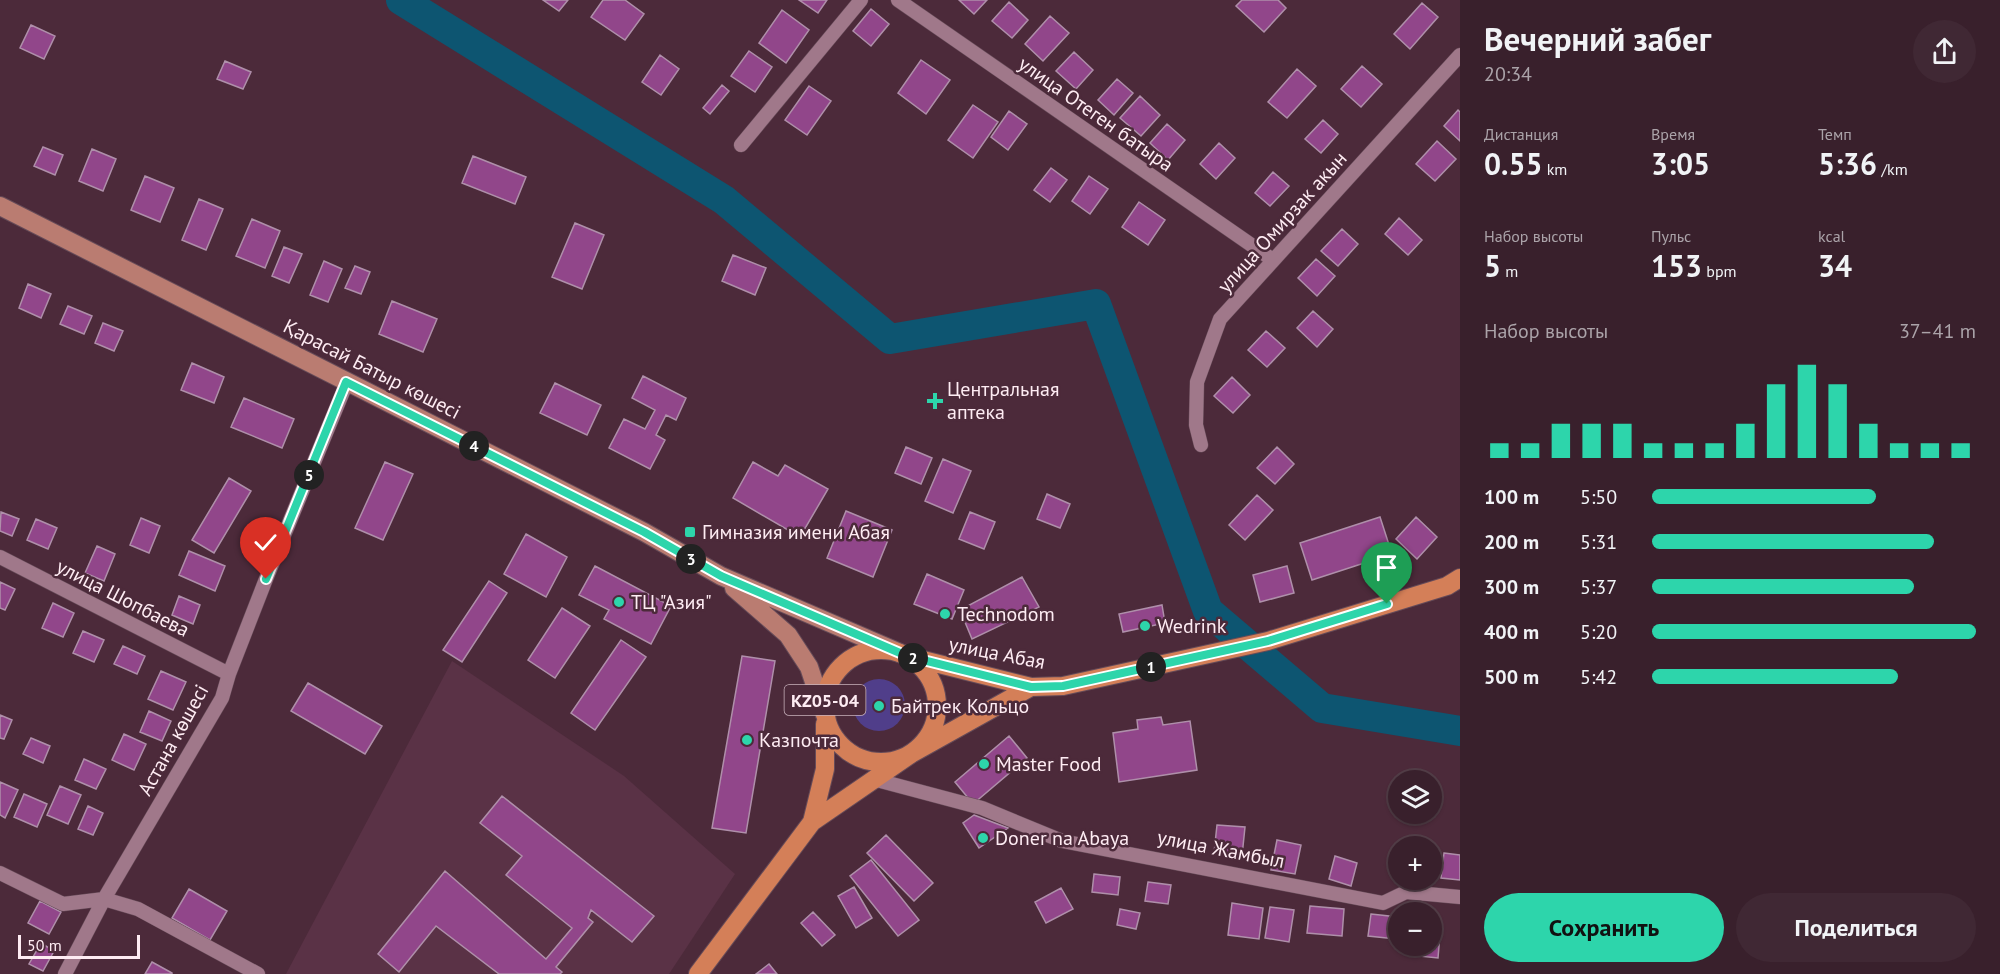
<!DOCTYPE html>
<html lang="ru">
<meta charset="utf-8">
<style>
body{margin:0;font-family:"PT Sans",sans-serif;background:#402834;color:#f1f3f6;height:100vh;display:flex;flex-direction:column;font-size:22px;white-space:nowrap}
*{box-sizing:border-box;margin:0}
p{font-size:20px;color:#aba3a9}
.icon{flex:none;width:33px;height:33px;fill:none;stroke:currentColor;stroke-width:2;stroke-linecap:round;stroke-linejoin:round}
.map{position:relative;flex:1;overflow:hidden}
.panel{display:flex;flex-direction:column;background:#39202c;width:540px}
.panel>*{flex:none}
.fabs{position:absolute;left:1388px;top:770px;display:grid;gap:12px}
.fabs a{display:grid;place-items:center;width:54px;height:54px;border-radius:50%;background:#39202c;box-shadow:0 2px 4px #0004,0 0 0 2px #533e48;font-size:30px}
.scale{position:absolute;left:18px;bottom:15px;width:122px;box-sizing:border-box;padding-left:6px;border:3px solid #feecf3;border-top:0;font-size:16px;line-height:21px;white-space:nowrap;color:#feecf3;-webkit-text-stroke:4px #4c2a3a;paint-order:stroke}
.pin{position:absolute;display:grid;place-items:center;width:51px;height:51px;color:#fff;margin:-62px -26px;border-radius:50% 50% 50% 0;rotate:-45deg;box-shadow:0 0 6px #0007}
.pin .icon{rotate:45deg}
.km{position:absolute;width:30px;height:30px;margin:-15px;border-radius:50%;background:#222;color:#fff;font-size:16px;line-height:30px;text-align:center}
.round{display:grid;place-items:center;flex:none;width:63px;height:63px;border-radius:32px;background:#402834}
.overview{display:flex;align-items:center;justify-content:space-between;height:102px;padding:0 24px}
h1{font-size:33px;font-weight:600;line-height:45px}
.stats{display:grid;grid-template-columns:repeat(3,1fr);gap:9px;height:102px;padding:6px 24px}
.stats div{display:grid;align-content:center}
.stats b{font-size:30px;font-weight:600}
.stats small{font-size:16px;font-weight:400}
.stats p{font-size:16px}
.chart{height:168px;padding:12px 24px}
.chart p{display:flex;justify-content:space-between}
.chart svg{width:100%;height:108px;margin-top:6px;stroke:#2dd5ab;stroke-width:6}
.button{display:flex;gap:12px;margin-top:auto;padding:12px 24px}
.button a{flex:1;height:69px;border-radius:36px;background:#2dd5ab;color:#111;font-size:24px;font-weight:600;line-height:69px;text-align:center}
.button a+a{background:#402834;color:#f1f3f6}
ul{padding:0 24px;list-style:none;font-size:20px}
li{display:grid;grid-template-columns:96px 72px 1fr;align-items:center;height:45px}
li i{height:15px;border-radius:8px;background:#2dd5ab}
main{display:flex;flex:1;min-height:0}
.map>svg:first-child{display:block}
</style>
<main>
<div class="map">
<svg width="1460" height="974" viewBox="0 0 1460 974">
<rect width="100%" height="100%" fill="#4c2a3a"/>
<!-- built -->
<path fill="#5a3246" d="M452,661l172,115 111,98 -66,100h-383z"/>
<!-- green -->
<path fill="#503e8a" d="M853 705a26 26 0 1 1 52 0a26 26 0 1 1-52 0Z"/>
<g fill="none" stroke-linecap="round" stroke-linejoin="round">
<!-- river -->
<path stroke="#0d5571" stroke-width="30" d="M401,0l323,200 166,139 206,-35 112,307 114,97 138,23"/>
</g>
<!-- building -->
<path fill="#91468a" stroke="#af8faa" stroke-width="1.5" d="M543,0h25l-9,11z
M603,0h22l19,14 -19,26 -34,-23z
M799,0h28l-9,13z
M959,0h28l-13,14z
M1242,0h36l8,8 -22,24 -28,-26z
M1009,2l19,18 -16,18 -20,-17z
M1422,3l16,14 -28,32 -16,-15z
M871,9l18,15 -18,22 -18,-15z
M782,10l27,20 -23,33 -27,-20z
M1050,16l19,17 -26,28 -18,-17z
M31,25l24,11 -11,23 -24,-11z
M749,51l23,16 -17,25 -24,-16z
M1074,52l19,18 -17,19 -20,-18z
M660,55l19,14 -18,26 -19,-13z
M921,60l29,20 -24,34 -28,-21z
M225,61l26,11 -8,17 -26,-10z
M1362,66l20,18 -21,23 -20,-18z
M1297,69l19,17 -29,32 -19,-16z
M1117,79l16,14 -19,22 -16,-15z
M722,85l7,6 -19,23 -7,-6z
M809,86l22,15 -24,34 -22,-15z
M1140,96l20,19 -19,21 -21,-18z
M973,105l25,17 -25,36 -25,-18z
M1458,110l2,2v29l-16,-15z
M1009,111l18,13 -19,26 -17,-13z
M1323,120l15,14 -17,19 -16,-14z
M1167,124l18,16 -17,20 -18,-17z
M1437,141l19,18 -21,22 -19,-17z
M1219,143l16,15 -19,21 -16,-15z
M43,147l20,8 -8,20 -21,-9z
M92,149l24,10 -13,32 -24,-10z
M473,156l53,21 -11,27 -53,-21z
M1051,168l16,12 -17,22 -16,-12z
M1273,172l16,14 -19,20 -15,-13z
M145,176l29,12 -14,34 -29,-12z
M1089,176l19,13 -18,25 -18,-13z
M199,199l24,10 -17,41 -24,-10z
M1139,202l26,18 -17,25 -26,-18z
M1399,218l23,22 -14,15 -23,-21z
M252,219l28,12 -15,37 -29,-12z
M575,223l29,12 -22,54 -30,-12z
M1342,229l16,15 -20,22 -17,-15z
M284,247l18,7 -13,29 -17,-7z
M733,255l33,13 -11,27 -33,-14z
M1316,259l19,17 -18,20 -19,-18z
M324,261l18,8 -14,33 -18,-7z
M355,266l15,6 -9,22 -16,-6z
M28,284l23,10 -10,24 -22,-10z
M392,301l45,18 -14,33 -44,-18z
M68,306l24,10 -8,18 -24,-10z
M1313,311l20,18 -16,18 -20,-19z
M103,323l20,8 -9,20 -19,-8z
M1266,331l19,17 -18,19 -19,-17z
M192,363l32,14 -10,26 -33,-13z
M643,376l43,22 -10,22 -10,-5 -10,20 9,5 -15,29 -41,-21 15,-29 21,10 10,-19 -23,-12z
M1232,377l18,18 -17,18 -19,-17z
M555,383l46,22 -14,30 -47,-22z
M244,398l50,21 -12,29 -51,-21z
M906,447l26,11 -11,26 -26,-11z
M1277,447l17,17 -19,20 -18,-16z
M943,459l28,12 -18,42 -28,-12z
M385,462l28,12 -30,66 -28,-12z
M753,462l25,14 7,-11 43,24 -28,48 -67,-39z
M229,478l22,13 -37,62 -22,-13z
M1047,494l23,10 -10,24 -23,-9z
M1257,495l16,15 -28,30 -16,-15z
M846,511l46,19 -19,47 -46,-19z
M1,512l18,7 -7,17 -12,-5z
M970,512l25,10 -11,27 -25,-10z
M1380,517l12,37 -80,26 -12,-37z
M1416,517l21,20 -20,22 -21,-20z
M141,518l19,8 -11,27 -19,-8z
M36,519l21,9 -9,21 -21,-9z
M526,534l41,23 -21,40 -42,-23z
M97,546l18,8 -11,27 -19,-8z
M189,551l36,15 -10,25 -36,-16z
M595,566l76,40 -20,38 -47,-25 5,-9 -30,-15z
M1287,566l7,27 -34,9 -7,-27z
M927,574l37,16 -12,29 -38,-15z
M1022,577l17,30 -67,32 -12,-29z
M489,581l18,12 -45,69 -19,-12z
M0,582l15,7 -10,21 -5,-2z
M179,596l21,9 -7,19 -21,-9z
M53,603l21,10 -11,24 -21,-9z
M1162,605l3,18 -42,9 -4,-18z
M562,608l28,18 -35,52 -27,-18z
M83,631l21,9 -10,22 -21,-9z
M621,640l25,17 -51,73 -24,-17z
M123,646l22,10 -8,18 -23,-10z
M742,656l33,5 -29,172 -34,-5z
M161,671l25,11 -13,28 -25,-11z
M308,683l74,43 -17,28 -74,-43z
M149,711l22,10 -9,20 -22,-9z
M0,715l12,5 -8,19 -4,-1z
M1161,717l2,8 27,-4 7,49 -78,12 -6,-49 25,-4 -1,-9z
M124,734l22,10 -12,26 -22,-10z
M1009,736l18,22 -54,46 -18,-22z
M31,738l19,8 -7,17 -20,-9z
M84,759l22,10 -10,20 -21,-9z
M0,782l18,8 -13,28 -5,-3z
M60,786l21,9 -13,29 -21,-9z
M24,794l23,10 -10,23 -23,-10z
M502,796l152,120 -22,26 -41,-32 -3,8 5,4 -37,45 6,5 -2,2h-61l-63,-48 -37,46 -21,-18 67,-83 101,88 26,-31 -66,-53 16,-19 -42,-33z
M88,806l15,7 -10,22 -15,-6z
M974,815l34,13 -29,20 -16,-25z
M1217,825l28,2 -3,29 -28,-3z
M886,835l47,48 -19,18 -47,-48z
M1277,840l24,5 -6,29 -24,-4z
M1444,853l16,2v25l-19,-2z
M1335,856l22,7 -6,23 -22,-7z
M871,860l48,60 -21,16 -48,-60z
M1094,874l26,3 -2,18 -26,-3z
M1148,882l23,3 -3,19 -23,-3z
M854,887l18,31 -16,10 -18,-32z
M1061,888l12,21 -27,14 -11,-21z
M189,889l38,22 -17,29 -38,-22z
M40,901l21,11 -12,22 -21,-11z
M1232,903l31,5 -4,31 -31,-4z
M1310,906l34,3 -2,27 -35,-3z
M1270,907l24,3 -5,32 -24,-4z
M1120,909l20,4 -4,16 -19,-4z
M813,912l22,23 -13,11 -21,-23z
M1371,914l27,3 -2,22 -28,-3z
M1431,921l10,1 -3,36 -28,-3 1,-10h20z
M41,943l13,8 -11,20 -14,-7z
M152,962l20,11v1h-27z
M769,964l8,10h-21z"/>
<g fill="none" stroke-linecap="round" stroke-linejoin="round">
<defs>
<path id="street" d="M898,0l375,260
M741,145l120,-145
M1201,445l-5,-20 1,-43 23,-63 240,-264
M0,557l229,117
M873,779l109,29 80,33 321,62 23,-11 54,5
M0,873l63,31 41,-5 34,10 120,65
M65,974l39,-75 118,-201 7,-24 37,-95 81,-197"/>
<path id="secondary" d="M0,206l644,326 77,44 186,80
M734,588l54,47 21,32 16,48"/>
<path id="primary" d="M825 706a56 56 0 1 1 112 0a56 56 0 1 1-112 0Z
M907,656l124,31 32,-1 205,-45 179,-55 13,-8
M812,822l13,-53v-45
M698,974l114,-152 99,-68 120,-67"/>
</defs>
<!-- street casing -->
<use href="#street" stroke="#664b58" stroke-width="15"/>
<!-- secondary casing -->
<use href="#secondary" stroke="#664b58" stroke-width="20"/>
<!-- primary casing -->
<use href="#primary" stroke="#664b58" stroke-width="20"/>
<!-- street -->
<use href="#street" stroke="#a0788a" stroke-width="14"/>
<!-- secondary -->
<use href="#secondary" stroke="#ba7c71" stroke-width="18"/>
<!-- primary -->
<use href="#primary" stroke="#d47f58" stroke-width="18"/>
</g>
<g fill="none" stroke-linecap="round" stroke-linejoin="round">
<defs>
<path id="route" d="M266,579l80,-197 298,150 77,44 186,80 124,31 32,-1 205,-45 119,-37"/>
</defs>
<!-- route casing -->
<use href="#route" stroke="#fff" stroke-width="12"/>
<!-- route -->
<use href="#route" stroke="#2dd5ab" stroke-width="8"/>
</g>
<!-- markers -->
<g fill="#2dd5ab" stroke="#4c2a3a" stroke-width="2">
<path d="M932 392h6v6h6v6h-6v6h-6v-6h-6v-6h6z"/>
<rect x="684" y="526" width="12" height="12" rx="3"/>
<circle cx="619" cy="602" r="6"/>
<circle cx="945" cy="614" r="6"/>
<circle cx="1145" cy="626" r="6"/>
<circle cx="879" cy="706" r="6"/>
<circle cx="747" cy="740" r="6"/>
<circle cx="984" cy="764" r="6"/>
<circle cx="983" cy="838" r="6"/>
</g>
<g text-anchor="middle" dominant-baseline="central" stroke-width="5" stroke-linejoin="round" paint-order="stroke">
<!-- shield labels -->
<rect fill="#4c2a3a" stroke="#c9b2bc" stroke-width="1.5" x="784.5" y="685" width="81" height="30" rx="4.5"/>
<g font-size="18" font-weight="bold" fill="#feecf3">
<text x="825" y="700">KZ05-04</text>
</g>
<!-- street labels -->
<g font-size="20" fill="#feecf3" stroke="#4c2a3a">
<text transform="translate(1096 114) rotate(35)">улица Отеген батыра</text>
<text transform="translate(1282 222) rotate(-48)">улица Омирзак акын</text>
<text transform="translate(372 369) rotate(27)">Қарасай Батыр көшесі</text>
<text transform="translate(123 598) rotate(27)">улица Шопбаева</text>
<text transform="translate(997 653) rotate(11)">улица Абая</text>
<text transform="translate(173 740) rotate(-61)">Астана көшесі</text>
<text transform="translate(1221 849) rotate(11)">улица Жамбыл</text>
</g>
<!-- poi labels -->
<g font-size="20" fill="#feecf3" stroke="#4c2a3a" text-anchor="start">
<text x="947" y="389">Центральная<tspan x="947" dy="23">аптека</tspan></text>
<text x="702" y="532">Гимназия имени Абая</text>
<text x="631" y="602">ТЦ "Азия"</text>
<text x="957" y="614">Technodom</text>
<text x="1157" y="626">Wedrink</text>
<text x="891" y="706">Байтрек Кольцо</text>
<text x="759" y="740">Казпочта</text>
<text x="996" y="764">Master Food</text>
<text x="995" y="838">Doner na Abaya</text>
</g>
</g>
</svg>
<div class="fabs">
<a><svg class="icon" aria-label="layers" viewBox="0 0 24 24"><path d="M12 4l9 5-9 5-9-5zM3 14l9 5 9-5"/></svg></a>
<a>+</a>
<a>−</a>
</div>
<div class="scale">50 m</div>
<div class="pin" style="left:1387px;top:604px;background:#1e9e55"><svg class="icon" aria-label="arrive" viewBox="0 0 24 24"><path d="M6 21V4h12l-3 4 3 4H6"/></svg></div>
<div class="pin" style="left:266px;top:579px;background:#d93025"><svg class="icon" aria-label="check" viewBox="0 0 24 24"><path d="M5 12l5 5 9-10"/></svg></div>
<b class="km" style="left:1151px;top:667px">1</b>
<b class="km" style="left:913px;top:658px">2</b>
<b class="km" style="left:691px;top:559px">3</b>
<b class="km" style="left:474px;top:446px">4</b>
<b class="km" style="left:309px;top:475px">5</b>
</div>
<section class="panel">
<div class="overview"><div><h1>Вечерний забег</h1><p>20:34</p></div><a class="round"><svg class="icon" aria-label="share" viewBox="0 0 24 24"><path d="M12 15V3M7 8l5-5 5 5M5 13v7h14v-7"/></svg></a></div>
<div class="stats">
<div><p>Дистанция</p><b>0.55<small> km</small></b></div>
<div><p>Время</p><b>3:05</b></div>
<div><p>Темп</p><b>5:36<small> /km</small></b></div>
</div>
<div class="stats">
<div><p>Набор высоты</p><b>5<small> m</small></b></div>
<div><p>Пульс</p><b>153<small> bpm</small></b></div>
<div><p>kcal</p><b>34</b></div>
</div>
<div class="chart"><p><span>Набор высоты</span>37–41 m</p>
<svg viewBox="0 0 160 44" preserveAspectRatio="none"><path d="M5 44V38M15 44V38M25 44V30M35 44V30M45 44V30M55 44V38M65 44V38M75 44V38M85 44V30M95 44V14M105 44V6M115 44V14M125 44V30M135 44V38M145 44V38M155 44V38"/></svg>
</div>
<ul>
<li><b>100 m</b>5:50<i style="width:69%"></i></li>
<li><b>200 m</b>5:31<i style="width:87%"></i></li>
<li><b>300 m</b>5:37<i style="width:81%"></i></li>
<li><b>400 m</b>5:20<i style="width:100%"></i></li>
<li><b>500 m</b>5:42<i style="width:76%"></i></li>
</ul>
<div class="button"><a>Сохранить</a><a>Поделиться</a></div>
</section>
</main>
